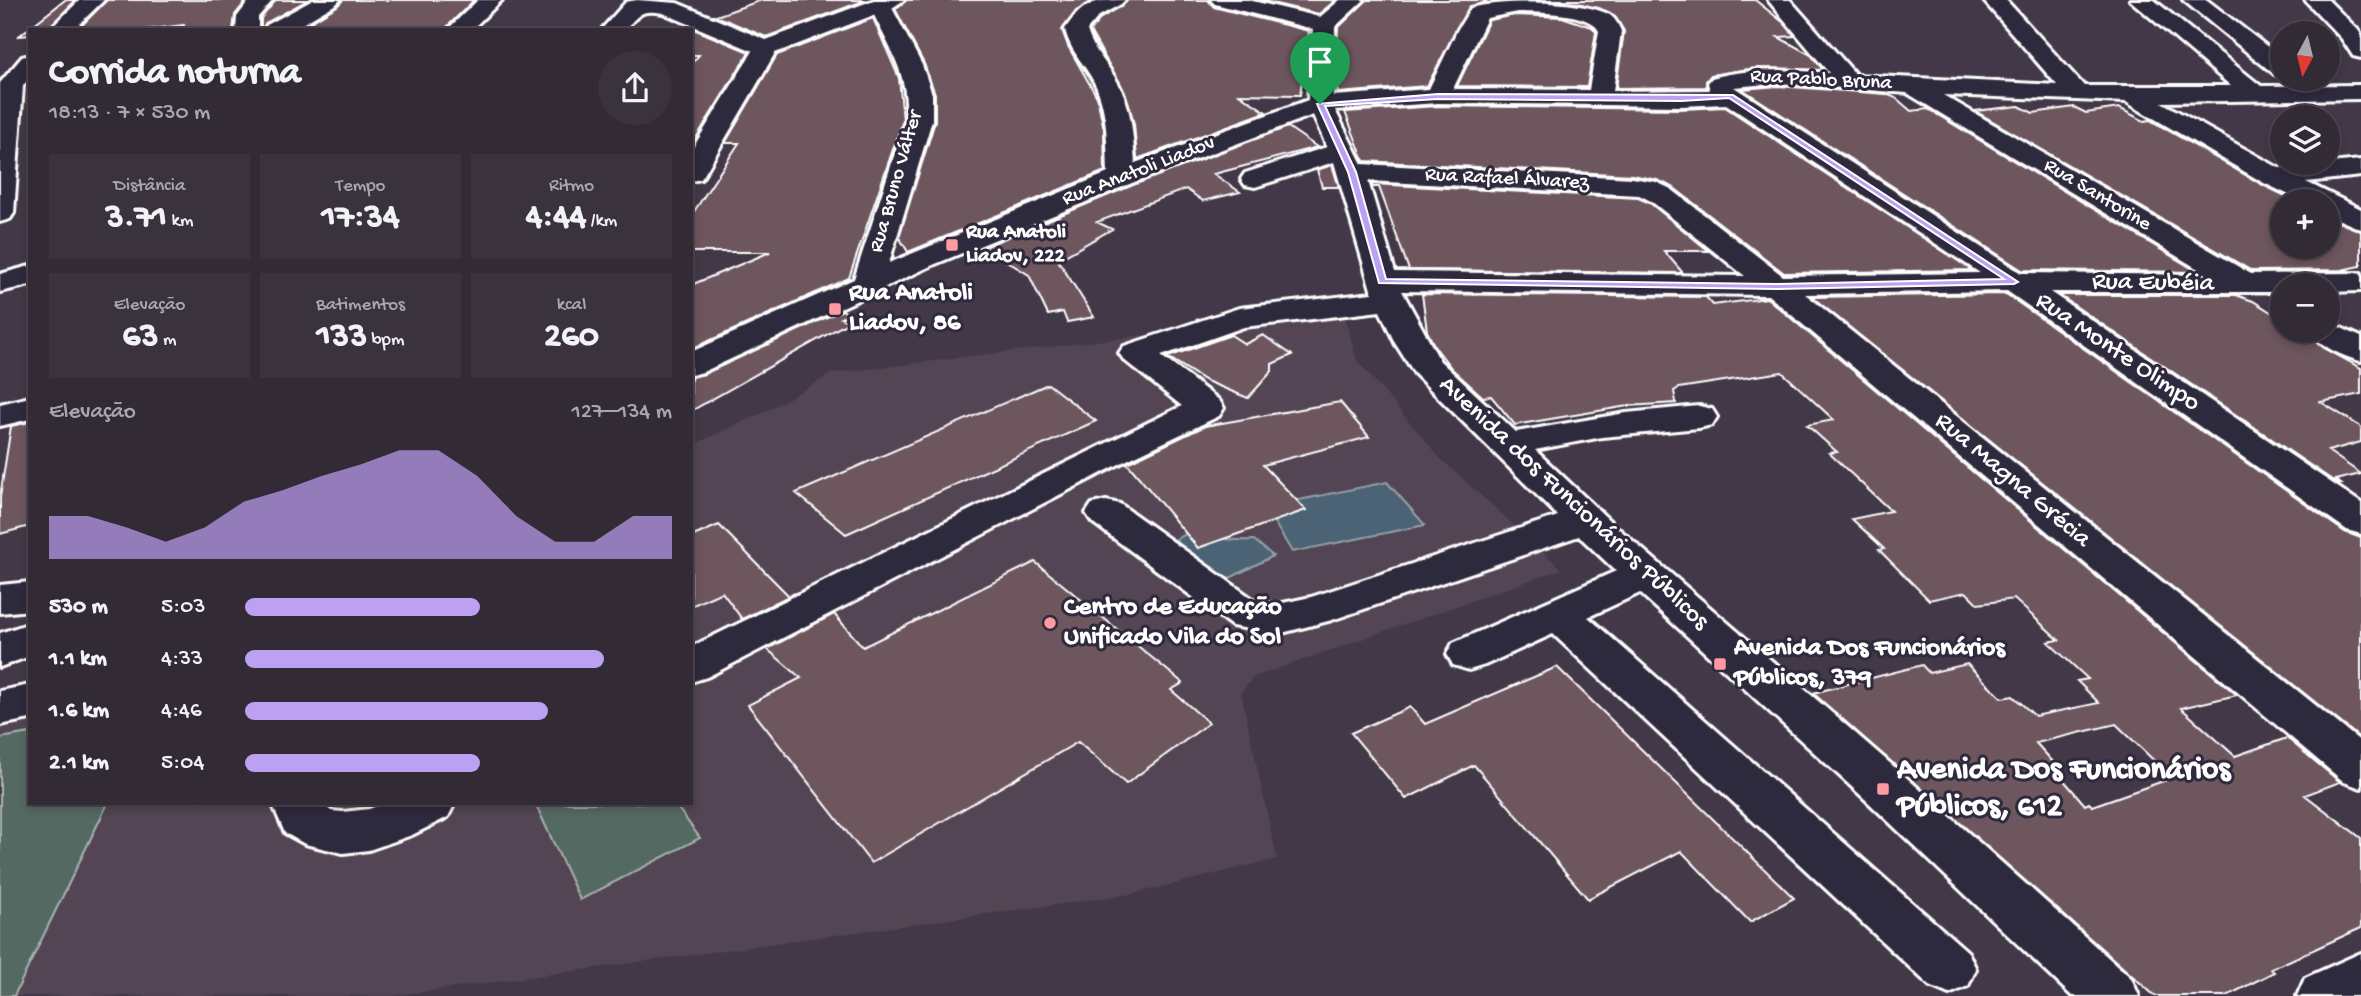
<!DOCTYPE html>
<html lang="pt">
<meta charset="utf-8">
<style>
body{margin:0;font-family:"Gochi Hand",sans-serif;background:#3a323d;color:#f1f3f6;height:100vh;display:flex;flex-direction:column;font-size:26px;white-space:nowrap}
*{box-sizing:border-box;margin:0}
p{font-size:23px;color:#a8a7ad}
.icon{flex:none;width:38px;height:38px;fill:none;stroke:currentColor;stroke-width:2;stroke-linecap:round;stroke-linejoin:round}
.map{position:relative;flex:1;overflow:hidden}
.side{position:absolute;left:28px;top:28px;width:665px;height:777px;display:flex;flex-direction:column;background:#322a35;border-radius:0px;box-shadow:0 4px 10px #0003,0 0 0 2px #4d4650}
.side>*{flex:none}
.needle{width:46px;rotate:187deg}
.tools{position:absolute;left:2270px;top:21px;display:grid;gap:14px}
.tools a{display:grid;place-items:center;width:70px;height:70px;border-radius:50%;background:#322a35;box-shadow:0 4px 10px #0003,0 0 0 2px #4d4650;font-size:35px}
.pin{position:absolute;display:grid;place-items:center;width:60px;height:60px;color:#fff;margin:-72px -30px;border-radius:50% 50% 50% 0;rotate:-45deg;box-shadow:0 0 7px #0007}
.pin .icon{rotate:45deg}
.round{display:grid;place-items:center;flex:none;width:74px;height:74px;border-radius:37px;background:#3a323d}
.summary{display:flex;align-items:center;justify-content:space-between;height:119px;padding:0 21px}
h1{font-size:38px;font-weight:800;line-height:52px}
.metrics{display:grid;grid-template-columns:repeat(3,1fr);gap:10px;height:119px;padding:7px 21px}
.metrics div{display:grid;align-content:center;border-radius:0px;background:#3a323d;text-align:center}
.metrics b{font-size:35px;font-weight:800}
.metrics small{font-size:19px;font-weight:400}
.metrics p{font-size:19px}
.chart{height:196px;padding:14px 21px}
.chart p{display:flex;justify-content:space-between}
.chart svg{width:100%;height:126px;margin-top:7px;fill:#bca0f2;opacity:.7}
ul{padding:0 21px;list-style:none;font-size:23px}
li{display:grid;grid-template-columns:112px 84px 1fr;align-items:center;height:52px}
li i{height:18px;border-radius:9px;background:#bca0f2}
.map>svg:first-child{display:block}
</style>
<div class="map">
<svg width="2361" height="996" viewBox="0 0 2361 996">
<rect width="100%" height="100%" fill="#423847"/>
<filter id="ink" filterUnits="userSpaceOnUse"><feTurbulence type="fractalNoise" baseFrequency=".0143" numOctaves="2"/><feDisplacementMap in="SourceGraphic" scale="14" xChannelSelector="R" yChannelSelector="G"/><feConvolveMatrix kernelMatrix="1 2 1 2 8 2 1 2 1" color-interpolation-filters="sRGB"/></filter>
<g filter="url(#ink)">
<!-- built -->
<path fill="#534552" d="M1343,311l14,49 82,97 123,112 -308,108 -13,15 36,167 -144,35 -741,102h-392v-291l30,-9v107h661v-357l73,-34 69,-39z"/>
<!-- green -->
<path fill="#546963" stroke="#aab4b1" stroke-width="2" d="M30,733v70h78l-94,193h-14v-258z
M535,803h139l26,35 -120,62z"/>
<!-- water -->
<path fill="#4b6374" stroke="#93a1ac" stroke-width="2" d="M1387,482l38,43 -133,27 -27,-45z
M1194,530c20,9 37,11 60,10l19,16 -45,23 -56,-38z"/>
<!-- building -->
<path fill="#6d575d" stroke="#fff" stroke-width="2" fill-rule="evenodd" d="M65,0h11l-30,30h-16v5l-11,1z
M107,0h140l-12,15 -2,15h-50l1,-5 -39,5h-68z
M276,0h32l-42,23 -5,7v-12z
M343,0h131l-30,30h-146l39,-24z
M762,0h104l-100,37 -50,-21z
M906,0h189l-19,11 -14,19 6,16 29,51 7,32 1,42 -197,81 -9,-15 36,-116v-27l-11,-30 -29,-55z
M1128,0h80l6,7 95,24 -9,64 -61,-1 27,18 -129,47 -3,-35 -8,-29 -36,-64 11,-13 21,-12z
M1259,0h77l-17,14z
M1367,0h115l5,2 -18,5 -42,79 -89,7 -2,-7 2,-58z
M1521,0h234l29,23 11,13 -17,1 33,18 12,15 -67,-2 -45,7 -5,6 1,6 -91,1 8,-57 -10,-16 -35,-12z
M1515,15l47,2 30,10 4,5 -9,55 -130,-1 32,-66z
M873,18l26,60 4,42 -54,158 -158,71v-64l79,-33h-79v-36l48,-73h-14l52,-88z
M691,28l58,24 -56,91 -2,-79 8,-9h-8z
M1778,86l108,8 10,4 15,13 17,-2 270,163 -176,-2 -280,-181z
M1438,106l243,3 44,-2 247,163 -188,3 -111,-86 -16,-7 -25,-5 -268,-14 -19,-49z
M2019,106l14,7 41,-6 12,6 33,-5 25,13 6,-1 113,65 33,16h-14v46h46v-29l33,13v35l-15,3 3,1 -97,1 -277,-160z
M1288,127l29,20 -103,27 26,18 -37,9 -17,-12 -89,33 15,7 -54,31 36,57 -27,5 -4,-10 -15,3 -19,-40 -45,-28 149,-62z
M1332,165l7,22h-17l-5,-17z
M1372,184l266,14 12,5 59,48h-45l19,22 -274,-3 -30,-83h-7z
M1422,294l284,3 7,8 54,-7 470,397 -56,13 54,48 52,-18 53,44 -35,13 56,43v90l-90,41 3,3 -47,24h-72l-342,-303 109,-28 7,8 38,-9 35,34 11,-2 22,20 64,-13 -22,-22 11,-2 -40,-37 11,-2 -45,-41 -36,5 -12,-12 -37,8 -50,-50 5,-1 -32,-30 39,-8 -62,-58 8,-1 -30,-27 27,-5 -52,-48 -103,16 -5,3 2,12 -48,3 -113,19 -24,-29 -8,1 -31,-28 -17,-22 -8,-16zM2116,724l56,54 -80,28 -3,-3 -4,2 -35,-41 4,-1 -18,-20z
M2006,294l339,238 16,6v201l-549,-442z
M2059,295h177l17,6 29,18v12h20l22,17 37,20v26l-40,8 40,25v15l-33,9 33,23 -26,6 6,4h-3z
M842,310l7,4 -8,4 8,4 -158,89v-34l13,-3z
M1231,335l14,9 18,-9 29,20 -20,9v7l-24,27 -44,-18 -36,-23z
M1048,384l48,37 -250,113 -50,-41z
M1340,402l29,35 -106,28 43,45 -108,38 -71,-85 78,-37z
M30,422v104l-30,8v-37l11,-71z
M719,525l70,71 6,-3 -53,26 -20,-27 -31,14v-69z
M1035,562l148,121 -12,7 38,33 -83,61 -48,-42 -207,121 -123,-158 53,-27 -34,-29 67,-35 29,33z
M1557,667l237,231 -44,24 -69,-71 -93,48 -114,-134 -68,34 -55,-66 59,-26 15,17z"/>
<g fill="none" stroke-linecap="round" stroke-linejoin="round">
<defs>
<path id="minor" d="M80,0h24l-31,30h-24z
M250,0h23l-15,17v13h-22l1,-13z
M313,0h27l-4,4 -44,26h-28l3,-5z
M478,0h24l-31,30h-24z
M637,0l40,3 89,37 108,-40h30l-12,8 30,57 10,29v26l-43,143 219,-90c-1,-29 0,-60 -12,-87 -9,-20 -26,-34 -31,-57 19,-27 28,-29 60,-29l-4,4 -22,12 -12,14c6,22 24,37 33,57 12,23 13,51 15,76l173,-63 5,-71 -98,-25 -4,-4h37l72,17 20,-17h24l-29,27 -2,69 96,-7 29,-60 13,-21c31,-8 108,-8 137,6 6,3 10,10 13,17l-8,60 97,-1 -2,-7 4,-5c41,-11 75,-8 117,-5l-61,-73h22l66,75 201,10 -74,-85h23l78,86h147l-101,-86h24l107,86 100,-1v14l-200,3 118,66 82,-8v16l-55,6 55,27v20l-33,-14v-14h-26l-38,-18 -138,-81 -183,-7 308,179 110,-1v18l-33,1v-7h-46v7h-232l311,211v31l-14,-4 -340,-239 -202,3 556,448v46l-17,-6 -576,-487 -366,-4 38,70 76,71 110,-19 73,-7 13,3 5,8 -5,8 -13,3 -97,9 -67,13 76,72 288,249 232,207 8,18h-67l-207,-197 -225,-206 -52,24 380,335 8,17 -8,17 -19,8 -19,-8 -377,-352 -68,31 -16,5 -16,-5 -6,-11 6,-11 163,-72 -37,-35 -247,84 -54,14 -46,-8 -140,-104 -6,-9 6,-9 14,-3 14,3 137,98 21,2 33,-7 247,-81 -143,-142 -20,-31 -15,-32 -136,16 -83,29 58,44 5,8 -5,8 -92,44 -420,217 -16,5v-35l491,-241 -58,-46 -5,-7 5,-7 115,-38 133,-15 -38,-131 -79,25 -10,-2 -4,-6 4,-6 82,-26 -14,-32 -181,68 -199,82 -230,107 -12,3v-23l163,-73 52,-159c3,-44 -14,-67 -32,-105l-99,38 -70,120 -4,6 -10,2v-30l62,-100 -90,-38c-23,-4 -23,1 -39,17h-23l25,-28zM1518,12c20,1 71,-1 81,19l-10,59 -136,-1 34,-71zM1778,83l129,10 301,182 -187,-2 -287,-186zM1438,103l243,3 45,-2 254,169 -197,3 -112,-87 -15,-7 -24,-4 -270,-14 -27,-54zM1368,181l271,14 12,6 94,75 -350,-4z
M2183,0h24l75,58v18l-8,-2z
M2305,0h23l30,30 3,5v23l-8,-2 -11,-17z
M30,55v22l-7,9 -9,127 -4,6 -10,3v-139l22,-26z
M30,266v19l-30,7v-18z
M2328,322l33,15v24c-17,-4 -42,-15 -51,-30h18z
M30,397v22l-30,7v-22z
M30,582v28l-30,3v-28z
M30,623v33l-30,11v-34z
M30,685v34l-30,6v-34z
M272,803h49l10,8 12,1 26,-3 16,-6h70l-7,14 -36,18 -43,15 -26,3 -38,-9 -20,-11z
M2361,953v43h-64l8,-18z"/>
</defs>
<!-- minor casing -->
<use href="#minor" stroke="#fff" stroke-width="6"/>
<!-- minor -->
<use href="#minor" fill="#2f2a3d" fill-rule="evenodd"/>
</g>
</g>
<!-- route -->
<path fill="#bca0f2" stroke="#fff" stroke-width="2" fill-rule="evenodd" d="M1438,94l295,1 285,187 -4,2 -238,5 -397,-6 -31,-111 -31,-68zM1729,98l275,181 -228,5 -390,-5 -30,-107 -31,-66 113,-7 243,2z"/>
<!-- markers -->
<g fill="#ff9aa2" stroke="#2f2a3d" stroke-width="2.5">
<rect x="945" y="238" width="14" height="14" rx="3.5"/>
<rect x="828" y="302" width="14" height="14" rx="3.5"/>
<circle cx="1050" cy="623" r="7"/>
<rect x="1713" y="657" width="14" height="14" rx="3.5"/>
<rect x="1876" y="782" width="14" height="14" rx="3.5"/>
</g>
<g text-anchor="middle" dominant-baseline="central" stroke-width="6" stroke-linejoin="round" paint-order="stroke">
<!-- far-street labels -->
<g font-size="21" fill="#fff" stroke="#2f2a3d">
<text transform="translate(1821 81) rotate(3)">Rua Pablo Bruna</text>
<text transform="translate(1139 172) rotate(-21)">Rua Anatoli Liadov</text>
<text transform="translate(1507 180) rotate(3)">Rua Rafael Álvarez</text>
<text transform="translate(897 182) rotate(-74)">Rua Bruno Válter</text>
<text transform="translate(2097 196) rotate(31)">Rua Santorine</text>
</g>
<!-- far-poi labels -->
<g font-size="21" font-weight="bold" fill="#fff" stroke="#2f2a3d" text-anchor="start">
<text x="966" y="233">Rua Anatoli<tspan x="966" dy="24">Liadov, 222</tspan></text>
</g>
<!-- street labels -->
<g font-size="26" fill="#fff" stroke="#2f2a3d">
<text transform="translate(2153 284) rotate(1)">Rua Eubéia</text>
<text transform="translate(2117 353) rotate(34)">Rua Monte Olimpo</text>
<text transform="translate(2012 481) rotate(40)">Rua Magna Grécia</text>
<text transform="translate(1573 504) rotate(43)">Avenida dos Funcionários Públicos</text>
</g>
<!-- poi labels -->
<g font-size="26" font-weight="bold" fill="#fff" stroke="#2f2a3d" text-anchor="start">
<text x="849" y="294">Rua Anatoli<tspan x="849" dy="30">Liadov, 86</tspan></text>
<text x="1064" y="608">Centro de Educação<tspan x="1064" dy="30">Unificado Vila do Sol</tspan></text>
<text x="1734" y="649">Avenida Dos Funcionários<tspan x="1734" dy="30">Públicos, 379</tspan></text>
</g>
<!-- near-poi labels -->
<g font-size="32" font-weight="bold" fill="#fff" stroke="#2f2a3d" text-anchor="start">
<text x="1897" y="771">Avenida Dos Funcionários<tspan x="1897" dy="37">Públicos, 612</tspan></text>
</g>
</g>
</svg>
<div class="tools">
<a><svg class="needle" viewBox="-14 -14 28 28"><path d="M0-13l5 13h-10z" fill="#e53935"/><path d="M0 13l5-13h-10z" fill="#a8a7ad"/></svg></a>
<a><svg class="icon" aria-label="layers" viewBox="0 0 24 24"><path d="M12 4l9 5-9 5-9-5zM3 14l9 5 9-5"/></svg></a>
<a>+</a>
<a>−</a>
</div>
<div class="pin" style="left:1320px;top:104px;background:#1e9e55"><svg class="icon" aria-label="arrive" viewBox="0 0 24 24"><path d="M6 21V4h12l-3 4 3 4H6"/></svg></div>
<section class="side">
<div class="summary"><div><h1>Corrida noturna</h1><p>18:13 · 7 × 530 m</p></div><a class="round"><svg class="icon" aria-label="share" viewBox="0 0 24 24"><path d="M12 15V3M7 8l5-5 5 5M5 13v7h14v-7"/></svg></a></div>
<div class="metrics">
<div><p>Distância</p><b>3.71<small> km</small></b></div>
<div><p>Tempo</p><b>17:34</b></div>
<div><p>Ritmo</p><b>4:44<small> /km</small></b></div>
</div>
<div class="metrics">
<div><p>Elevação</p><b>63<small> m</small></b></div>
<div><p>Batimentos</p><b>133<small> bpm</small></b></div>
<div><p>kcal</p><b>260</b></div>
</div>
<div class="chart"><p><span>Elevação</span>127–134 m</p>
<svg viewBox="0 0 160 44" preserveAspectRatio="none"><path d="M0 44V29L10 29L20 33L30 38L40 33L50 24L60 20L70 15L80 11L90 6L100 6L110 15L120 29L130 38L140 38L150 29L160 29V44z"/></svg>
</div>
<ul>
<li><b>530 m</b>5:03<i style="width:55%"></i></li>
<li><b>1.1 km</b>4:33<i style="width:84%"></i></li>
<li><b>1.6 km</b>4:46<i style="width:71%"></i></li>
<li><b>2.1 km</b>5:04<i style="width:55%"></i></li>
</ul>
</section>
</div>
